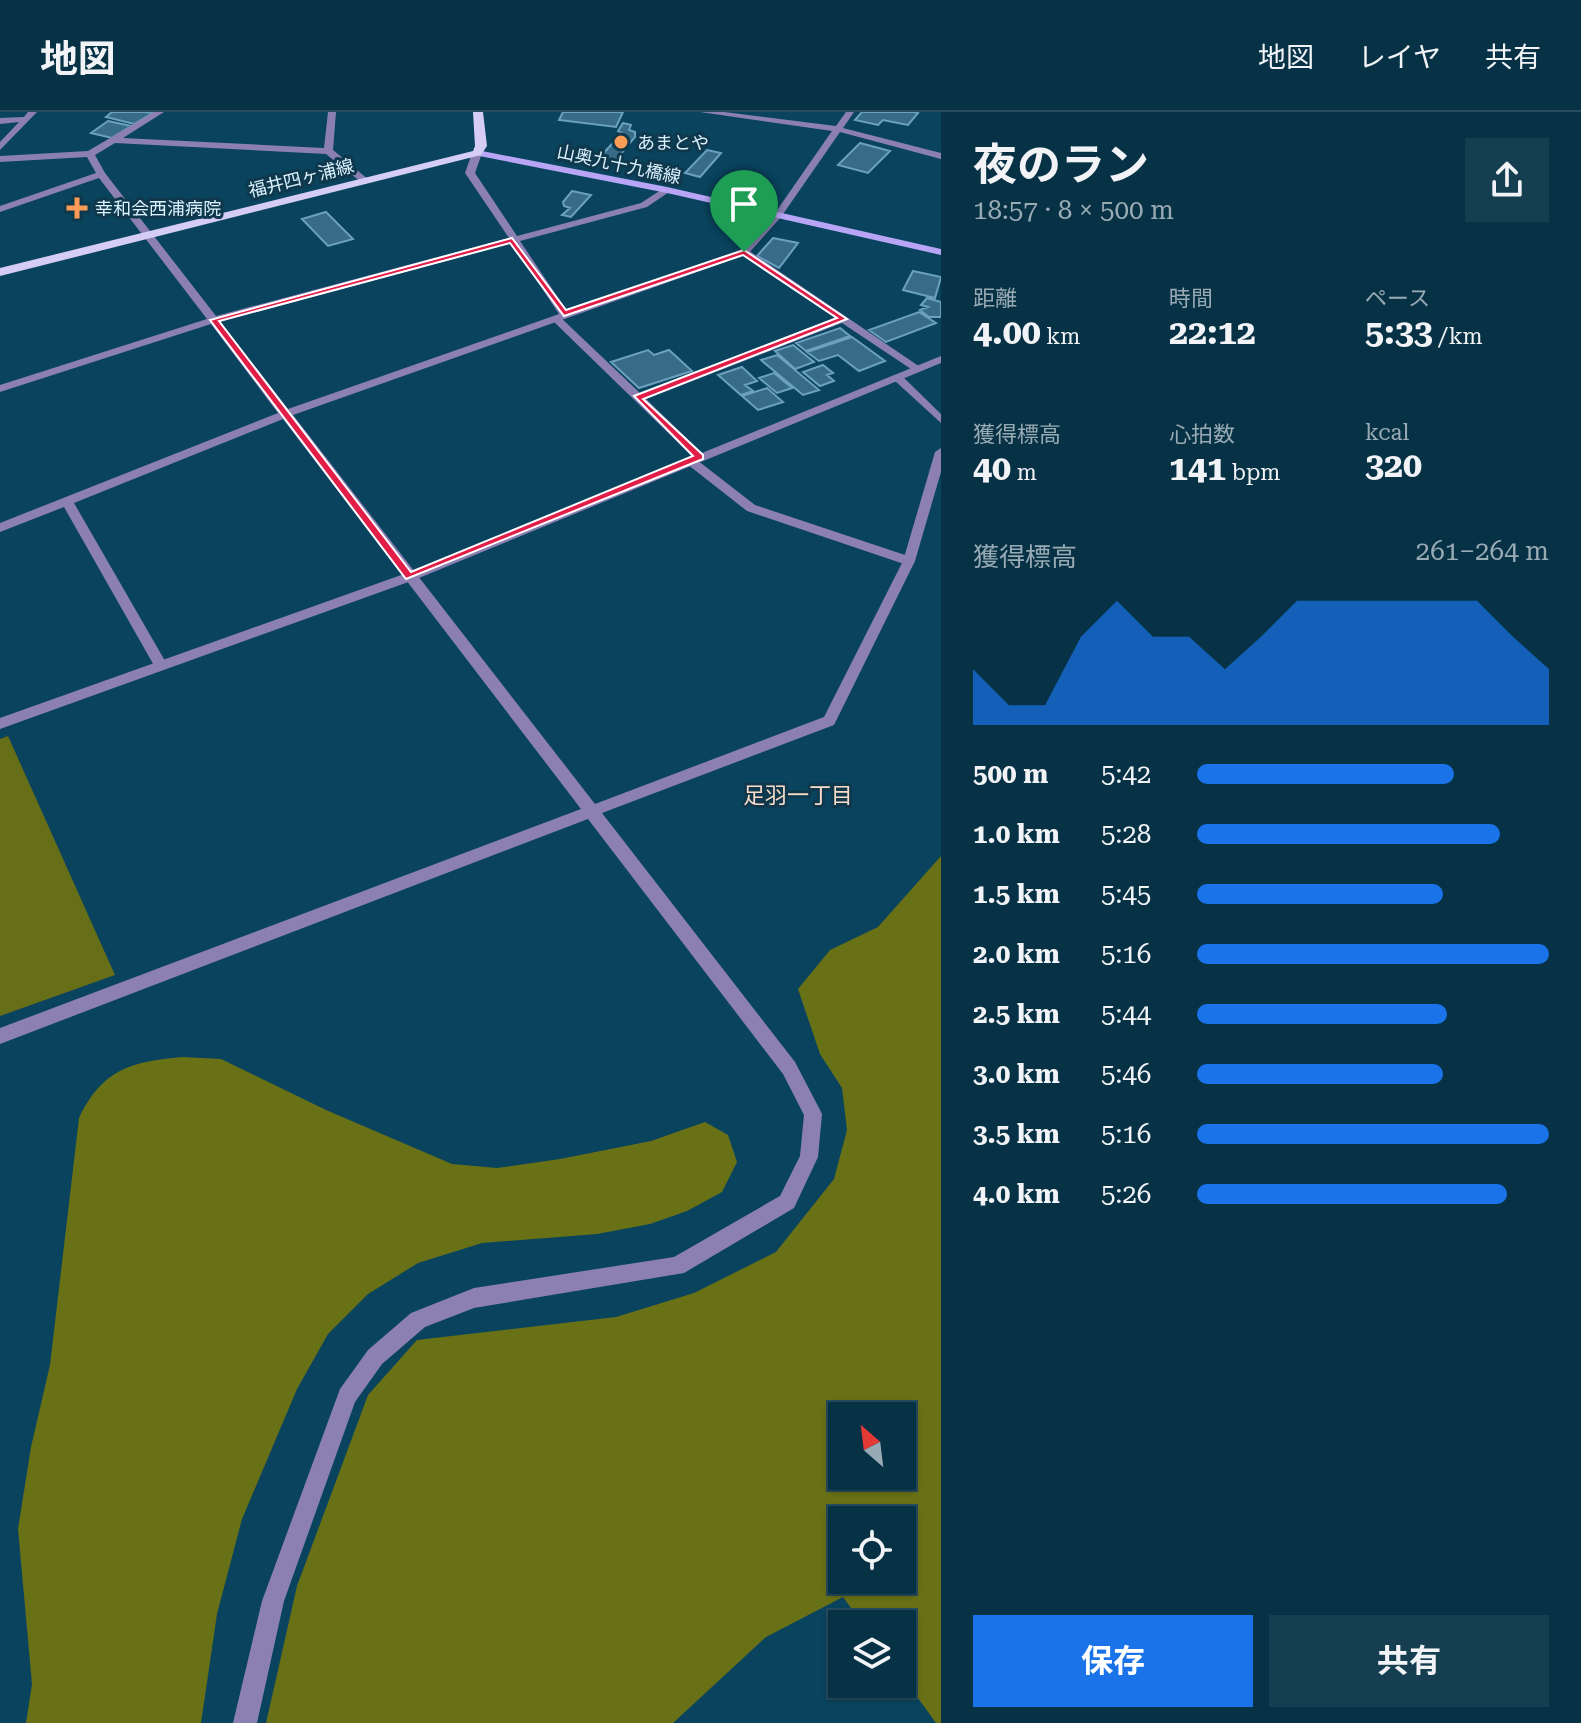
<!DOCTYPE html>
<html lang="ja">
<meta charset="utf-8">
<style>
body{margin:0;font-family:"Roboto Serif","Noto Sans JP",serif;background:#153e51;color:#f1f3f6;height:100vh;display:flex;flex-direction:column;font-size:30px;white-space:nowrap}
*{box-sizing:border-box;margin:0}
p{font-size:26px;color:#98aab3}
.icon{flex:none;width:44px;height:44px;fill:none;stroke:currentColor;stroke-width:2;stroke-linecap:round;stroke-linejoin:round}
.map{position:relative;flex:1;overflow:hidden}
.sheet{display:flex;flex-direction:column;background:#073246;width:640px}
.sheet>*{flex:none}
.needle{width:52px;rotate:332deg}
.fabs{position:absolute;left:828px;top:1290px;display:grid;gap:16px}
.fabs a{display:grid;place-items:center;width:88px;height:88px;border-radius:0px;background:#073246;box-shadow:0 2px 6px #0004,0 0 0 2px #284d5f;font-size:40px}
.pin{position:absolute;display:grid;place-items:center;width:68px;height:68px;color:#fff;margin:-82px -34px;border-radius:50% 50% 50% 0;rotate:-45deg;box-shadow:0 0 8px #0007}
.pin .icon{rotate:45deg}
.round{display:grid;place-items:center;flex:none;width:84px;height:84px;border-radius:0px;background:#153e51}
.headline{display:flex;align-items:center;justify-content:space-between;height:136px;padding:0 32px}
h1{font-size:44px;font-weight:700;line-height:60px}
.metrics{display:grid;grid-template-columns:repeat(3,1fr);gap:12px;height:136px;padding:8px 32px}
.metrics div{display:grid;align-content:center}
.metrics b{font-size:34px;font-weight:700}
.metrics small{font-size:22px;font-weight:400}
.metrics p{font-size:22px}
.chart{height:224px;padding:16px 32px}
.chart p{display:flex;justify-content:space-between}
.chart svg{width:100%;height:144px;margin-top:8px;fill:#1a73e8;opacity:.7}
.cta{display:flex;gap:16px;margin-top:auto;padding:16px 32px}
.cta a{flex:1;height:92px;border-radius:0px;background:#1a73e8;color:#fff;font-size:32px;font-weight:700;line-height:92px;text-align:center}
.cta a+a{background:#153e51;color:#f1f3f6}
ul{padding:0 32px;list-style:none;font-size:26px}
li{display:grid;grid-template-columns:128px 96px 1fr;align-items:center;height:60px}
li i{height:20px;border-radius:10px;background:#1a73e8}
header{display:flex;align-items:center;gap:48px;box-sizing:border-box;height:112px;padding:0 40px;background:#073246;border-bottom:2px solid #284d5f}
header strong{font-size:38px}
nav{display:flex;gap:44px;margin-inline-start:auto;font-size:28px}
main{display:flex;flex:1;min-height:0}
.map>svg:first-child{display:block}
</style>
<header>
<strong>地図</strong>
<nav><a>地図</a><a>レイヤ</a><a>共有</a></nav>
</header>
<main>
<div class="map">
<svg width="941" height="1611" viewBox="0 0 941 1611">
<rect width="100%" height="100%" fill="#09435d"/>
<!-- green -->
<path fill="#676e18" d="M8,624l107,239 -115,41v-277z"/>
<!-- forest -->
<path fill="#697116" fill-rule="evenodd" d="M941,744v867h-5l-34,-47v-52h-39l-20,-27 -77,40 -93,86h-407l31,-137 71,-191 49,-55 199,-23 78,-24 82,-41 58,-73 13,-49 -5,-42 -22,-34 -22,-65 32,-39 48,-23zM842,1304h60v60h-60zM842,1408h60v60h-60z
M182,945l39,2 105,51 126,54 45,4 63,-9 91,-18 54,-19 23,13 9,27 -15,30 -35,19 -37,13 -53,10 -115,9 -64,20 -50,31 -40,40 -31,55 -55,130 -25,95 -16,109h-175l6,-39 -14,-155 13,-82 19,-82 29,-247c24,-49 51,-56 103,-61z"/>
<!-- building -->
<path fill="#376b87" stroke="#6ba0be" stroke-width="2" d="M112,0h33l8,1 -19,11 -28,-7z
M563,0h60l-7,15 -57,-7z
M862,0h52l4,1 -10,12 -25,-5 -5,5 -23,-5z
M108,9l23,5 -19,12 -21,-5z
M623,11l8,2 -2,5 6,2v5l-20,24 -15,-4 22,-24 -4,-2z
M860,31l30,8 -22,22 -30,-8z
M707,38l14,3 -21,24 -15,-4z
M572,79l19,4 -20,22 -9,-2 8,-7 -6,-2 -1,-4z
M326,100l27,27 -25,7 -26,-27z
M773,126l25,5 -19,25 -22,-12z
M913,159l28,6 -6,21 -32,-8z
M927,186l14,4v15h-12l-9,-7 8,-3 -7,-2z
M919,200l17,11 -50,19 -17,-12z
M840,216l10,8 -44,15 -10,-8z
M852,225l33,24 -26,10 -21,-16 -19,6 -12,-9z
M793,233l21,17 -19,7 -20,-18z
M648,238l6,5 15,-5 23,21 -53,17 -28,-26z
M777,243l42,35 -16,5 -42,-35z
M823,253l10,8 -6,2 7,6 -14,5 -17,-14z
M742,255l15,14 -12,4 8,6 -12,4 -23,-20z
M774,261l18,15 -15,5 -18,-15z
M767,276l16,14 -25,8 -16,-14z"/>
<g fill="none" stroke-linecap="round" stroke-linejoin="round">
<!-- service -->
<path fill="#8c80b3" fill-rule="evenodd" d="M740,138h8l175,119 -9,2 -72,-48 -196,76 60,58 -9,3 58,45 159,53v6h-10l-157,-53 -60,-47v-6h7l-144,-140 9,-2 81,77 195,-75 -95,-64z"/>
<!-- minor -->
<path fill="#8c80b3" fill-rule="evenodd" d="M28,0h9l-37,38v-8l19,-20 -19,2v-6l24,-1z
M154,0h10l-41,26 201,10 4,-36h8l-3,38 36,30 -8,2 -35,-28 -211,-11 -20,12 10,18 111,143 293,-78 -44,-65 7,-20 5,-3 5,3 -7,20 42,63 124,-33 23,-15 8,2 -25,17 -127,34 47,70 173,-61 35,-37 57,-82 -132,-19h24l112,14 10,-14h8l-11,16 98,25v6l-101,-27 -59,85 -33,37 -455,161 302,389 229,-87 79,-156 32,-109 6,-4v24l-26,89 -81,164 -232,88 193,249 24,46 3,6 -4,43 -24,51 -110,65 -210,35 -49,19 -43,37 -27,38 -71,199 -27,122h-24l29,-122 78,-212 28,-39 43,-37 63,-25 200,-31 106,-61 20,-40 4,-41 -21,-41 -195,-255 -588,225v-16l581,-219 -298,-390 -209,84 94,163 -2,3h-10l-92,-162 -64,25v-9l278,-110 -67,-89 -211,68v-7l207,-66 -108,-141 -99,34v-6l96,-33 -9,-16 -87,5v-6l88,-5zM512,131l47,71 -271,95 -68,-87z
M894,264h8l39,38v9l-47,-43z"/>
<!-- tertiary -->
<path fill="#8c80b3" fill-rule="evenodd" d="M941,244v7l-527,217 -414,149v-11l404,-144z"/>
<!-- secondary -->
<path fill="#b8a5f6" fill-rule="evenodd" d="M477,38l190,37 274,62v6l-274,-62 -193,-38v-4z"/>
<!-- primary -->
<path fill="#d6cdf7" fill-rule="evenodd" d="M473,0h10l4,34 -6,9 -481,121v-8l473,-117 2,-5z"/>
</g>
<!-- route -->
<path fill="#e11d48" stroke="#fff" stroke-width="2" fill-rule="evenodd" d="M512,126l54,72 178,-60 103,69 -204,80 60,56v4l-297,120 -196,-259zM510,131l54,73 179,-61 94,63 -203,78 59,60 -282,116 -192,-251z"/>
<!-- markers -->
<g fill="#fd9c56" stroke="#0f384c" stroke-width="3">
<circle cx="621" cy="30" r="8"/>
<path d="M73 84h8v8h8v8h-8v8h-8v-8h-8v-8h8z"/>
</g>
<g text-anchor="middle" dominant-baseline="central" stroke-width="6" stroke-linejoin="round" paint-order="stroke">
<!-- far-poi labels -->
<g font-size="18" fill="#dbf1fe" stroke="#0f384c" text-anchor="start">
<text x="637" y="30">あまとや</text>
<text x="95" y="96">幸和会西浦病院</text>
</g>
<!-- far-street labels -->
<g font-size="18" fill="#dbf1fe" stroke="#0f384c">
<text transform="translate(619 52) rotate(12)">山奥九十九橋線</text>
<text transform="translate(301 66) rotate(-14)">福井四ヶ浦線</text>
</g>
<!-- neighbourhood labels -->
<g font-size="22" fill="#f9dcca" stroke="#0f384c">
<text x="798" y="683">足羽一丁目</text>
</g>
</g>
</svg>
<div class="fabs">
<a><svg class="needle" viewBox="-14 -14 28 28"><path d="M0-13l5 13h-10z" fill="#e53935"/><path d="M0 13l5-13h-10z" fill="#98aab3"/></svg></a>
<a><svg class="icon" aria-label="locate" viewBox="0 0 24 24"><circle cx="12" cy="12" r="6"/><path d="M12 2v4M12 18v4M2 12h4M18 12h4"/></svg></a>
<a><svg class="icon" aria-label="layers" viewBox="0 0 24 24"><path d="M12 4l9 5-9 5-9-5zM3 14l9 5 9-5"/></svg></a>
</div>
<div class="pin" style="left:744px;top:140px;background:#1e9e55"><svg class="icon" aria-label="arrive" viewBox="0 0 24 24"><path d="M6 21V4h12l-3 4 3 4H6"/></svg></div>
</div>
<section class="sheet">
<div class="headline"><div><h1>夜のラン</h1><p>18:57 · 8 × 500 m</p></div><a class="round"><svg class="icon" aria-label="share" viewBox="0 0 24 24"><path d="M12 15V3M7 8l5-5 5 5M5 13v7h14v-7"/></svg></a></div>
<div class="metrics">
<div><p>距離</p><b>4.00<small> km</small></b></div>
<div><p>時間</p><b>22:12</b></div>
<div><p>ペース</p><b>5:33<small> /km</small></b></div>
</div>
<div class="metrics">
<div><p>獲得標高</p><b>40<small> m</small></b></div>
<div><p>心拍数</p><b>141<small> bpm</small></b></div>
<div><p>kcal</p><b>320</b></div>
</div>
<div class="chart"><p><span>獲得標高</span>261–264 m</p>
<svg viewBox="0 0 160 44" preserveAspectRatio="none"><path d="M0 44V27L10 38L20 38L30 17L40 6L50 17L60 17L70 27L80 17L90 6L100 6L110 6L120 6L130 6L140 6L150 17L160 27V44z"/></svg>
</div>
<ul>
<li><b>500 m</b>5:42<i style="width:73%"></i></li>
<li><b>1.0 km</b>5:28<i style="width:86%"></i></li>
<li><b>1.5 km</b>5:45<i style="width:70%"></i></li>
<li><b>2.0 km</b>5:16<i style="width:100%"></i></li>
<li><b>2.5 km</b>5:44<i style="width:71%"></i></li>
<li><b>3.0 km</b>5:46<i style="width:70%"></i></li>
<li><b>3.5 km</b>5:16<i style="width:100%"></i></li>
<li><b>4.0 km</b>5:26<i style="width:88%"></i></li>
</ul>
<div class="cta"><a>保存</a><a>共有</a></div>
</section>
</main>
